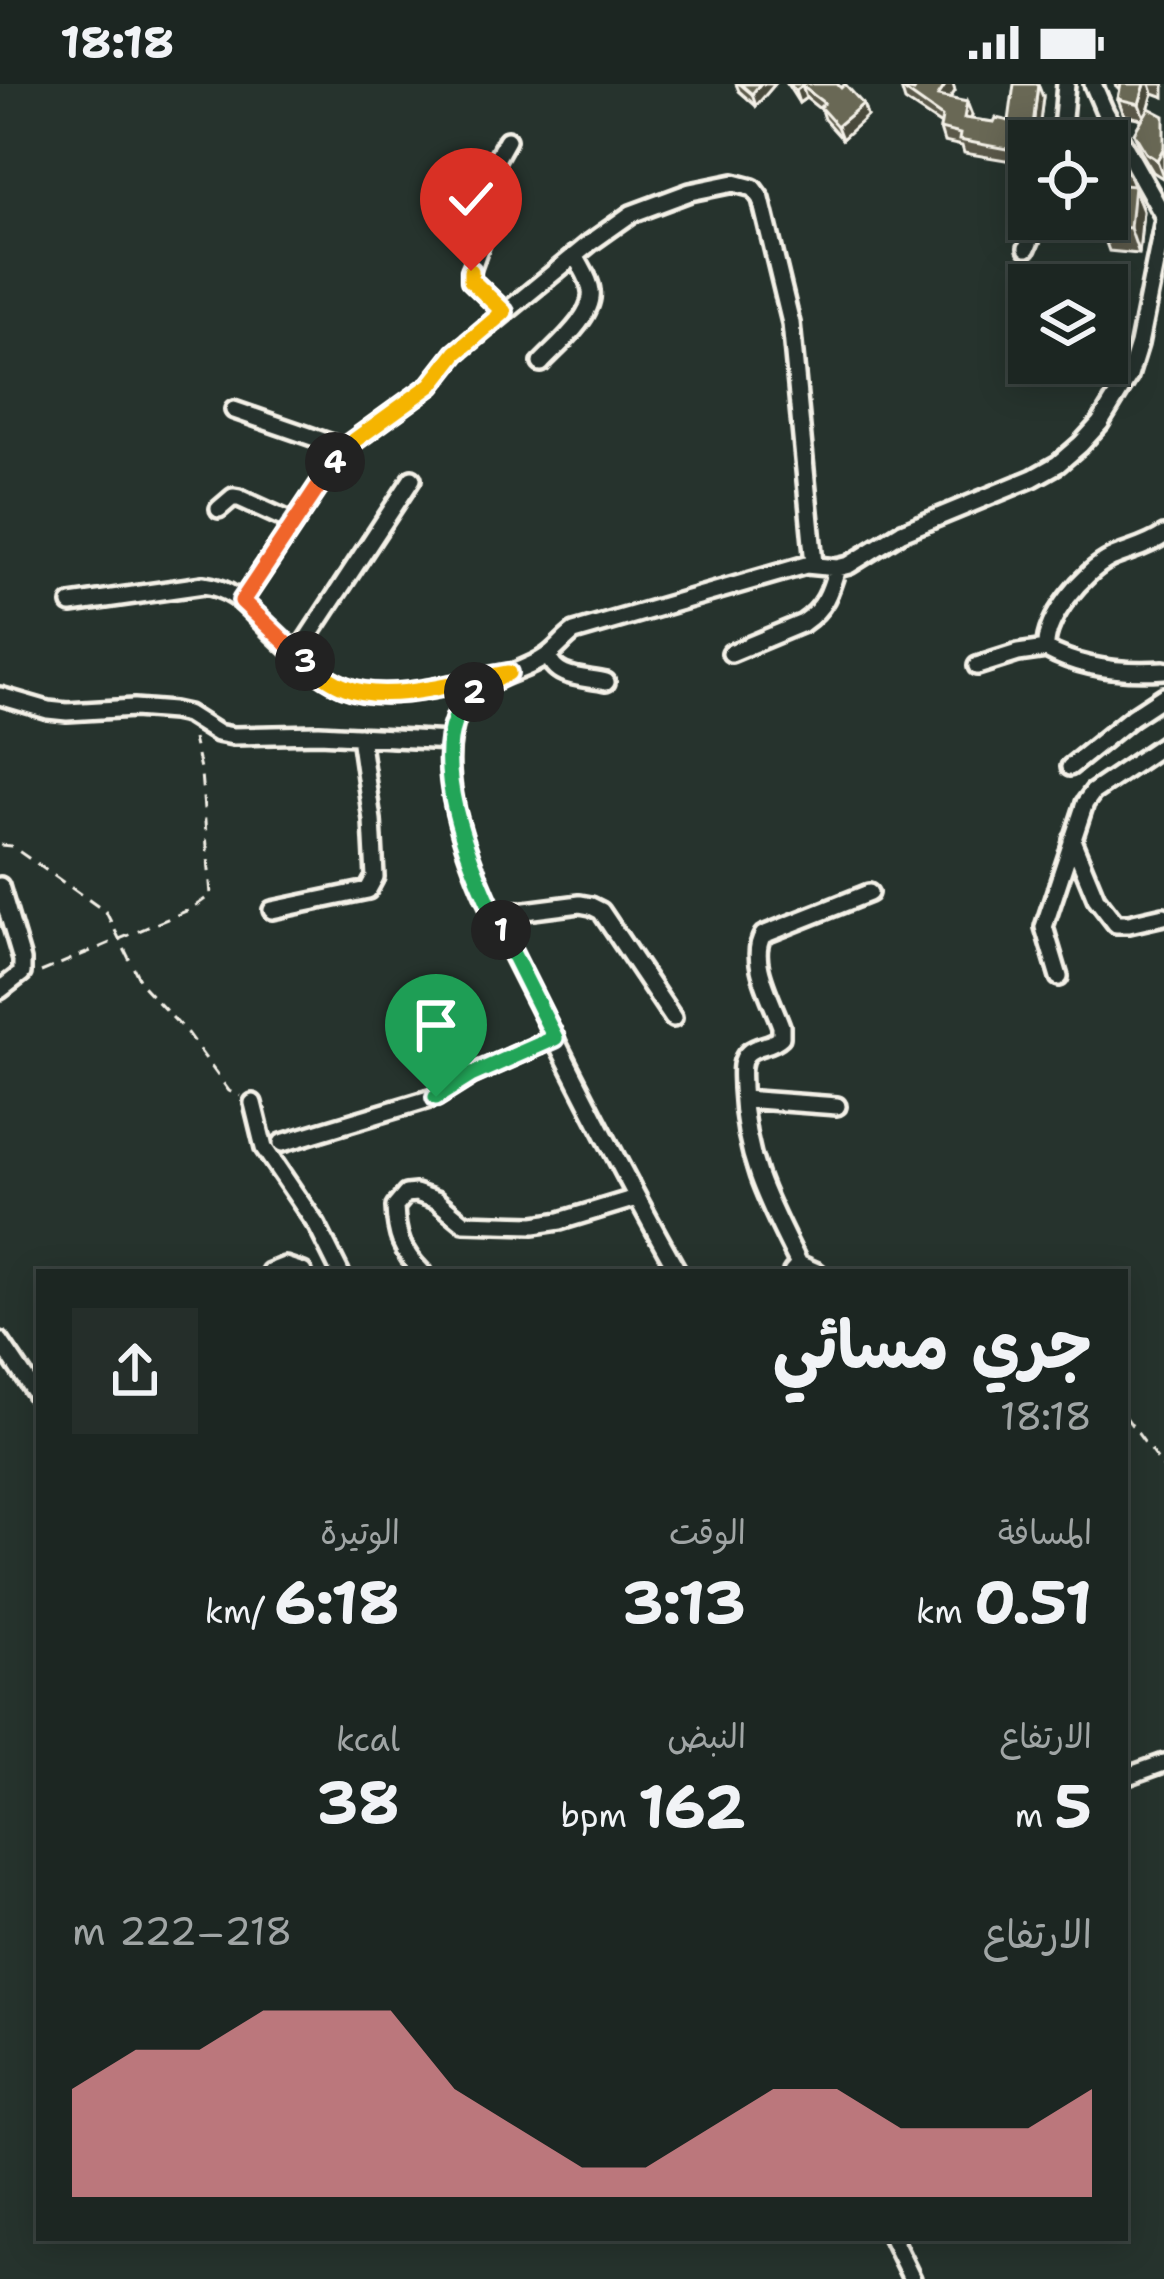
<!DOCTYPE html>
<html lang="ar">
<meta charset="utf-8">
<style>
body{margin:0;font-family:"Shantell Sans","Playpen Sans Arabic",sans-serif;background:#252e2a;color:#f1f3f6;direction:rtl;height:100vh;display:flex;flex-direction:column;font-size:45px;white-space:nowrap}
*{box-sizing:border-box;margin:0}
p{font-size:39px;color:#a0a5a5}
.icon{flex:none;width:66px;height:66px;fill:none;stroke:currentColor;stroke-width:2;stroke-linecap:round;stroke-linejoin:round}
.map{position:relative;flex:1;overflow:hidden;direction:ltr}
.details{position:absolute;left:36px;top:1185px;width:1092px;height:972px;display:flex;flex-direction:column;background:#1c2622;border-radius:0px;box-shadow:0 6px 30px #0003,0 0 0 3px #3a4340;direction:rtl}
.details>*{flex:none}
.buttons{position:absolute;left:1008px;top:36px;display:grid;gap:24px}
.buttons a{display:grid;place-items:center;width:120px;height:120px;border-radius:0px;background:#1c2622;box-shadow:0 6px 30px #0003,0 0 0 3px #3a4340;font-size:60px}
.pin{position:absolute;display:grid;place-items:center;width:102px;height:102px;color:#fff;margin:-123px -51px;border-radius:50% 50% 50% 0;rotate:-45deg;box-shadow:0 0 12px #0007}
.pin .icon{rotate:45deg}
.km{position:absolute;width:60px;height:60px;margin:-30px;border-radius:50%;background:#222;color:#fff;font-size:33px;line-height:60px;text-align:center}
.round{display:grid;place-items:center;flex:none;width:126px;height:126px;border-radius:0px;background:#252e2a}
.overview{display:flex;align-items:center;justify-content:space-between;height:204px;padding:0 36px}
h1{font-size:66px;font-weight:700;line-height:90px}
.stats{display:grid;grid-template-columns:repeat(3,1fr);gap:18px;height:204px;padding:12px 36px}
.stats div{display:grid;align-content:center}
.stats b{font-size:60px;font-weight:700}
.stats small{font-size:33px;font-weight:400}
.stats p{font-size:33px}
.chart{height:336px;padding:24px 36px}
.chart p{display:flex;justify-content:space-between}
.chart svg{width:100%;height:216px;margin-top:12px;fill:#ff9aa2;opacity:.7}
.status{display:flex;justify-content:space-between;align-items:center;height:84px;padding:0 60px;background:#1c2622;direction:ltr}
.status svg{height:33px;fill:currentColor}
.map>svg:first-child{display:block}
</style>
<div class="status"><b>18:18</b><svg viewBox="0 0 49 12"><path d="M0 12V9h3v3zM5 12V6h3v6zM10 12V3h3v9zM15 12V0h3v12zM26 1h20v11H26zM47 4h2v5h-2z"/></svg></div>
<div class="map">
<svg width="1164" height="2195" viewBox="0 0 1164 2195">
<rect width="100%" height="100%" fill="#26332d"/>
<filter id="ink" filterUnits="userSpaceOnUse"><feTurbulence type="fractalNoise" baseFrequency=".00833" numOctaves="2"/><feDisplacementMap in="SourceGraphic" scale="24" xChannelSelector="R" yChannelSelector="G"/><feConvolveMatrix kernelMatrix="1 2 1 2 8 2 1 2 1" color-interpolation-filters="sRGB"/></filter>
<g filter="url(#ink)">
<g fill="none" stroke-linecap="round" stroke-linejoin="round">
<defs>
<path id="minor" d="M1093,0l12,28 59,105
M1061,57l5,-57
M1027,164l12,-29
M504,228l-33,-32v-9l16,-45 -9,-28 2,-10 27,-48
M541,279c15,-16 54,-48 50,-72 -1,-12 -11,-25 -16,-36
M234,326l110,38
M219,425l14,-12 6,1 55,25
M1164,451c-17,12 -35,15 -53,23 -27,13 -67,61 -65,91 37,20 77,24 118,21
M242,517l102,-153 87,-63 25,-32 134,-110 41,-29 59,-22 44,-9 19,5 8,11 30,124 23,241
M71,520l132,-19c33,4 45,24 68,46 21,20 46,45 74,56 41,17 107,-3 149,-11
M731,569l72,-30c22,-15 27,-31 34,-55
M297,570l115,-175
M549,571c4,24 37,22 57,27
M977,582l41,-13 28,-4
M0,612l48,14 19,2 67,-4 39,3 14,3 30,19 16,3 86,-2 131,7
M1070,683l62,-50 32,-21
M1072,756l24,58 20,26h13l35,-8
M0,802l22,74v13l-22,17
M272,826l96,-20 7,-13 -3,-57 -12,-84
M494,831l86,-11 11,2 10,5 72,107
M1059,893l-15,-50 41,-124 8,-11 71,-48
M743,1015l94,7
M253,1019l11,45 53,78 23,46
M282,1059l154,-46 35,-22 84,-37
M799,1180l18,8
M270,1188l15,-6 18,6
M422,1188c-20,-20 -26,-37 -27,-65l11,-13 10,-1 20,7 28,23 70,2 26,-4 76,-23
M678,1188c-49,-87 -95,-177 -140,-267 -31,-61 -66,-125 -82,-192 -7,-32 -11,-68 2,-99 16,-38 60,-37 89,-58 10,-7 17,-17 27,-24l232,-67 31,3 12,-3 53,-33 131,-54 25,-14 23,-20 19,-21 29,-47 10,-32 25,-125
M792,1188l7,-8c-31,-62 -54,-104 -57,-176 0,-12 -3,-27 6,-35 10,-9 23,-6 33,-16v-11c-9,-26 -33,-66 -18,-91l106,-42
M0,1257l39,58
M1125,1693l39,-14
M892,2154l20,41"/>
</defs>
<!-- minor casing -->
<use href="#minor" stroke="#f4f1e8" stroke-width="24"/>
<!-- path -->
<path stroke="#f4f1e8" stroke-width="3" stroke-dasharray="12 9" stroke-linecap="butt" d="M0,761l11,1 19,13 76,53 36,73 45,48 42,58 11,5
M41,888l150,-63 20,-14 -10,-122 -8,-34
M1125,1332l39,53"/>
<!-- minor -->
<use href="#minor" stroke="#26332d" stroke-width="15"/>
</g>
<!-- wall -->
<path fill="#5a5948" stroke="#f4f1e8" stroke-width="3" d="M736,0h39l-19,22 -17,-15z
M787,0h50l26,20 4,12 -25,23 -18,-20 -3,-9 -15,-12 -7,5z
M918,0h35l2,7 -5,7 22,17 -1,4 23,3 15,-1 34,-24 -4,29h3l5,15h-18v23l-65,-11 -2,-7 -18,-4 -4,-13 1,-4 -36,-24 -4,-13 13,3z
M1116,0h48v13l-11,-4 -5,16 16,70 -11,-7 -12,-20 -7,-19 8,-14 -18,-4 -6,-16 2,-11h-3z
M1110,52l9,25 -1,4 16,21 9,25 -4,43 -30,-3 -6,-17 -22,-2 -4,-13h30z"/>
<!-- shaded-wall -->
<path fill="#4a493b" stroke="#f4f1e8" stroke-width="3" d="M760,0h15l-19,22 -4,-12z
M946,0h7l2,7 -12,18 -5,-13z
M1038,0l5,13 -5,42 -5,-13z
M1145,0h5l3,9 -8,27 -6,-16z
M802,2l4,12 -7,5 -4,-12z
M967,18l5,13 -4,16 -4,-13z
M863,20l4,12 -25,23 -5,-13z
M1110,52l9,25 -4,35 -8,-23z
M1164,63v32l-7,-19z
M1125,82l18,45 -4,43 -9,-26 -7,-43z"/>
<!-- building -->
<path fill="#696854" stroke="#f4f1e8" stroke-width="3" d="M740,0h20l-8,10z
M790,0h47l4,4 4,-4 18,20 -26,22 -17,-19 4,-4 -22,-17 -7,5z
M918,0h28l-8,12 29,6 -3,16 30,4 2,-4 13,3 5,-37h24l-5,42h9v15h-13v10l-17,-1 -53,-10 1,-6 -20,-5 2,-12 -41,-29 13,3z
M1121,0h24l-6,20 -21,-5z
M1149,24l15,8v31l-7,13 -11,-7 -12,-20z
M1077,37l26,2 7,13 -3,27v-22h-32z
M1110,80l15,2 -2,19 11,1 -4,42 -30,-2v-7h7v-49z"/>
</g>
<g fill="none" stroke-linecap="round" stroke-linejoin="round" filter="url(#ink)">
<defs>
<path id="split-1" d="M436,1013l35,-22 84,-37 -54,-108"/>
<path id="split-2" d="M474,608c-59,52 0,181 27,238"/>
<path id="split-3" d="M305,577c12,10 26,21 40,26 43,18 118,-6 163,-14l-34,19"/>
<path id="split-4" d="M305,577l-63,-60 93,-139"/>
<path id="split-5" d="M335,378l9,-14 87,-63 25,-32 48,-41 -33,-32v-9"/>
</defs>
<!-- split-1 casing -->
<use href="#split-1" stroke="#fff" stroke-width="24"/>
<!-- split-2 casing -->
<use href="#split-2" stroke="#fff" stroke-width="24"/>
<!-- split-3 casing -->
<use href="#split-3" stroke="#fff" stroke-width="24"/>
<!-- split-4 casing -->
<use href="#split-4" stroke="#fff" stroke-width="24"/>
<!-- split-5 casing -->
<use href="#split-5" stroke="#fff" stroke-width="24"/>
<!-- split-1 -->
<use href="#split-1" stroke="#22a559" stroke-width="15"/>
<!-- split-2 -->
<use href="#split-2" stroke="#22a559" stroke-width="15"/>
<!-- split-3 -->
<use href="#split-3" stroke="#f5b400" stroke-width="15"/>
<!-- split-4 -->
<use href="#split-4" stroke="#f0652b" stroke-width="15"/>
<!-- split-5 -->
<use href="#split-5" stroke="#f5b400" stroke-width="15"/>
</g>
</svg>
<div class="buttons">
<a><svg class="icon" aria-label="locate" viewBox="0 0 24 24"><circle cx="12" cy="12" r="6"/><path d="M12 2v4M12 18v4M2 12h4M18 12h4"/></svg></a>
<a><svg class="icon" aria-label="layers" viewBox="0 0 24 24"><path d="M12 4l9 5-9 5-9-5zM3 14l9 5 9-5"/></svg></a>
</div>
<div class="pin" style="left:436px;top:1013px;background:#1e9e55"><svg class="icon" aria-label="arrive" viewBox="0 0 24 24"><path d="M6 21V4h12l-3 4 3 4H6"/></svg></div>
<div class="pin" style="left:471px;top:187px;background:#d93025"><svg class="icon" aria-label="check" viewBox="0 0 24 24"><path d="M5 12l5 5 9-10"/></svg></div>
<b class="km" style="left:501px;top:846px">1</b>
<b class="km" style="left:474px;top:608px">2</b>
<b class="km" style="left:305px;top:577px">3</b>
<b class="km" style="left:335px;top:378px">4</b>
<section class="details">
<div class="overview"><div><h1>جري مسائي</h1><p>18:18</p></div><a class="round"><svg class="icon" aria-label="share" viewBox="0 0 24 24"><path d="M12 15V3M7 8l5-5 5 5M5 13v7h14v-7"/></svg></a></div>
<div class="stats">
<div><p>المسافة</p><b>0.51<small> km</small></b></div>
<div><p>الوقت</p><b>3:13</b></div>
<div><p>الوتيرة</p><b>6:18<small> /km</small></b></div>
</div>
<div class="stats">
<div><p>الارتفاع</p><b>5<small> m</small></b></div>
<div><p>النبض</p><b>162<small> bpm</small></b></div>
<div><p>kcal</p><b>38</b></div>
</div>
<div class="chart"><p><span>الارتفاع</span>218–222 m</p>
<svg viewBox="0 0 160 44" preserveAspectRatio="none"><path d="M0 44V22L10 14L20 14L30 6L40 6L50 6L60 22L70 30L80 38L90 38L100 30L110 22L120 22L130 30L140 30L150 30L160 22V44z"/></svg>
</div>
</section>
</div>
